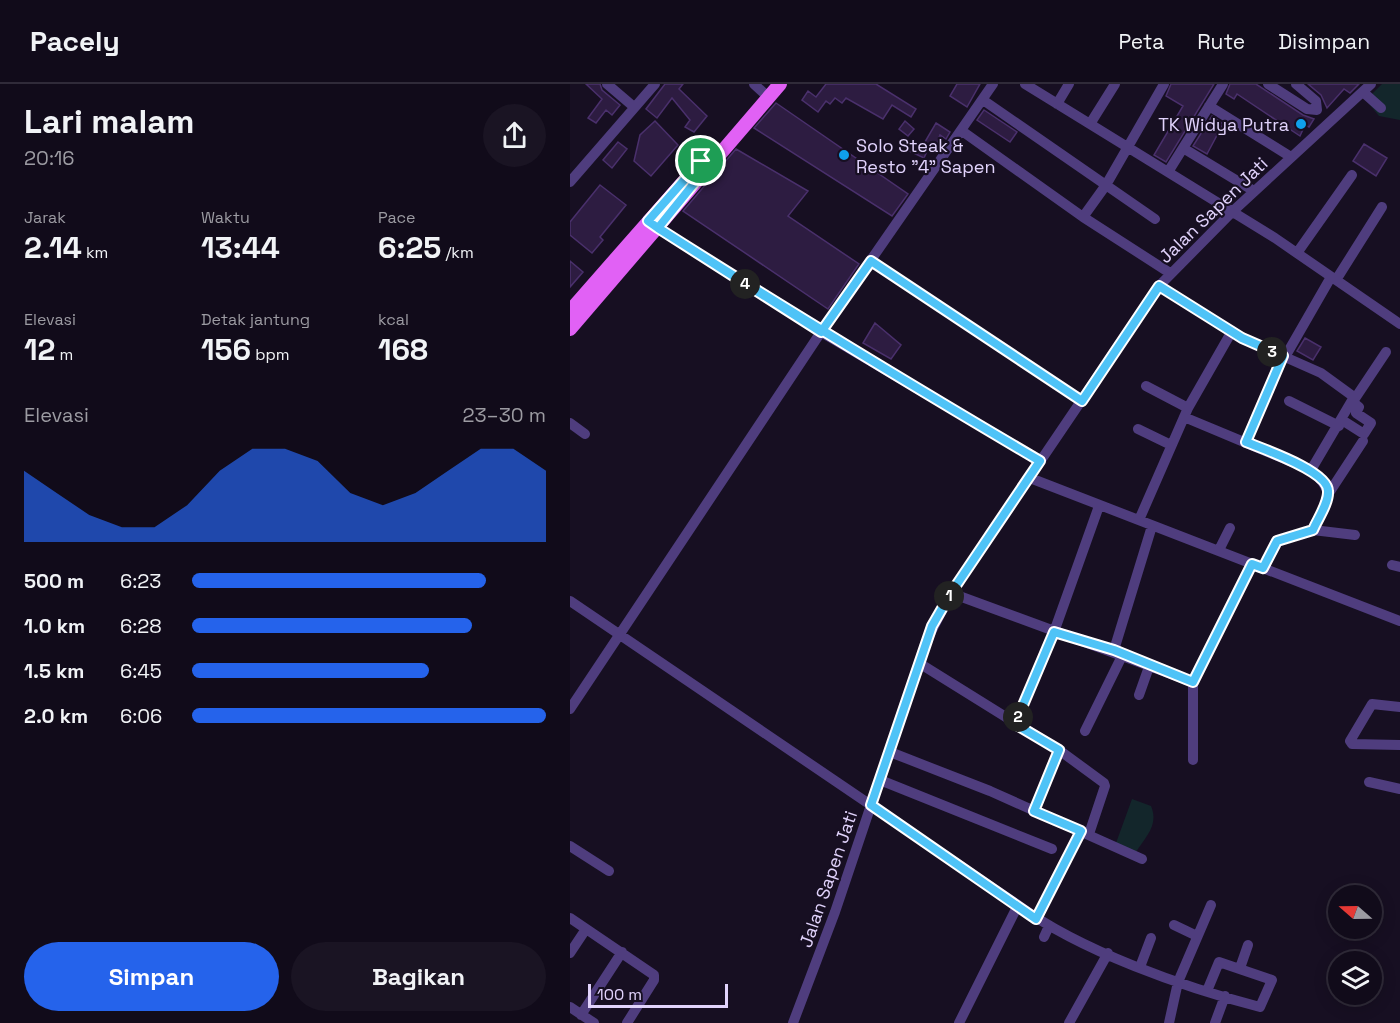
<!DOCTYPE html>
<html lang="id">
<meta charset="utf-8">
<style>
body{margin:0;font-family:"Space Grotesk",sans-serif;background:#1a1423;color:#f1f3f6;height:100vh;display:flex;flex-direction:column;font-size:22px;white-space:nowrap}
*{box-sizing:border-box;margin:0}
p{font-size:20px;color:#9c9ba2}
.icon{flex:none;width:33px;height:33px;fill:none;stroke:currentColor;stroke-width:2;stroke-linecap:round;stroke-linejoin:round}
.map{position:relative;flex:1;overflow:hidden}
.details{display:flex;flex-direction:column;background:#110b1a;width:570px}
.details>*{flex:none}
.needle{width:39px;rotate:290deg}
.buttons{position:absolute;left:758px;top:801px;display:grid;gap:12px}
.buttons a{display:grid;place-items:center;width:54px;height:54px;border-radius:50%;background:#110b1a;box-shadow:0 3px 15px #0003,0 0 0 2px #302b39;font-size:30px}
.scale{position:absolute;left:18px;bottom:15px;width:140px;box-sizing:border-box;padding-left:6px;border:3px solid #e1d3fc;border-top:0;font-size:16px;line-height:21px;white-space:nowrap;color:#e1d3fc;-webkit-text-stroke:4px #170f22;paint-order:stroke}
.pin{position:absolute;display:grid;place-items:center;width:51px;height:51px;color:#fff;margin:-26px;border:3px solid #fff;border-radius:50%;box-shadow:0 2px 6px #0007}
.km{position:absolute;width:30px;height:30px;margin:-15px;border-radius:50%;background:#222;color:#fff;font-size:16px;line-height:30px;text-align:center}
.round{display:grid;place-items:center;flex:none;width:63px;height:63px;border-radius:32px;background:#1a1423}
.summary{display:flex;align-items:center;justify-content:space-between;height:102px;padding:0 24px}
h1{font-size:33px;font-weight:600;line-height:45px}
.metrics{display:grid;grid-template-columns:repeat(3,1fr);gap:9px;height:102px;padding:6px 24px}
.metrics div{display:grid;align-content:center}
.metrics b{font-size:30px;font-weight:600}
.metrics small{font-size:16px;font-weight:400}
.metrics p{font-size:16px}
.chart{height:168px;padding:12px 24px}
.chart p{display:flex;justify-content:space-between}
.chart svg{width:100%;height:108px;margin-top:6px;fill:#2563eb;opacity:.7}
.action{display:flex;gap:12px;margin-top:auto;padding:12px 24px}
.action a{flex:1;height:69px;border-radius:36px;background:#2563eb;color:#fff;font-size:24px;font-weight:600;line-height:69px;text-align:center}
.action a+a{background:#1a1423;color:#f1f3f6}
ul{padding:0 24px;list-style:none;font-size:20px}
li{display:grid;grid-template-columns:96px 72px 1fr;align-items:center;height:45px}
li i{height:15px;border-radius:8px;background:#2563eb}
header{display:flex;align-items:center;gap:36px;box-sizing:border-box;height:84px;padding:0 30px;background:#110b1a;border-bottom:2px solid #302b39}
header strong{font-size:28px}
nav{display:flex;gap:33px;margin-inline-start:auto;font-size:21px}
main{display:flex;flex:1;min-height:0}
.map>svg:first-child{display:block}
</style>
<header>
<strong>Pacely</strong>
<nav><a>Peta</a><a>Rute</a><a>Disimpan</a></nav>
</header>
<main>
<section class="details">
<div class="summary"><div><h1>Lari malam</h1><p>20:16</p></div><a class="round"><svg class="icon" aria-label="share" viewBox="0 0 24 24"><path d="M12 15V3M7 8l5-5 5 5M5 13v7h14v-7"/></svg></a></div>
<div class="metrics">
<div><p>Jarak</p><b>2.14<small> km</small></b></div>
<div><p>Waktu</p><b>13:44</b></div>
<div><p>Pace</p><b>6:25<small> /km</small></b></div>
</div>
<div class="metrics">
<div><p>Elevasi</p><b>12<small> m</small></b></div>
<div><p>Detak jantung</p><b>156<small> bpm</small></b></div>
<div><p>kcal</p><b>168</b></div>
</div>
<div class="chart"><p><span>Elevasi</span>23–30 m</p>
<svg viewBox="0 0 160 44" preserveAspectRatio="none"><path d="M0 44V15L10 24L20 33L30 38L40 38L50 29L60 15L70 6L80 6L90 11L100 24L110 29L120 24L130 15L140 6L150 6L160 15V44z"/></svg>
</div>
<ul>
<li><b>500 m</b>6:23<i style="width:83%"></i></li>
<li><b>1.0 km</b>6:28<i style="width:79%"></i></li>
<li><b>1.5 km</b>6:45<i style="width:67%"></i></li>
<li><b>2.0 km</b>6:06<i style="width:100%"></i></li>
</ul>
<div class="action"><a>Simpan</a><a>Bagikan</a></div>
</section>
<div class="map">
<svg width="830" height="939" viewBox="0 0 830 939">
<rect width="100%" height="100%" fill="#170f22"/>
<!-- green -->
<path fill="#13262b" d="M812,0h18v36l-21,-4 -13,-16z
M562,715l19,7c8,19 -5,30 -15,46l-20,-9z"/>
<!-- building -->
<path fill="#2d1c41" stroke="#4a306c" stroke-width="1.5" d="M16,0h14l2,6 18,15 -8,10 -6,-5 -10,13 -8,-5 14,-19z
M95,0h18l-4,5 28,27 -13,16 -9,-5 5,-7 -18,-22 -15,20 -11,-9z
M256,0h50l40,25 -5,8 -19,-12 -9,14 -37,-21 -4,5 -7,-5 -5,6 -4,-3 -8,11 -16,-12 6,-9 8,6z
M387,0h23l-13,23 -17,-11z
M601,0h43l-48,78 -12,-7 29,-49 -17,-10z
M660,0h26l47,31 11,4 -5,8 -4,-2 -5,11 -63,-42 -3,5 -8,-5z
M738,0h51l-9,9 -6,-4 -17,19 -6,-13z
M206,19l132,91 -16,22 -138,-88z
M414,26l33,22 -7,10 -33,-22z
M642,32l11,8 -16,30 -14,-8z
M85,37l23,24 -27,31 -17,-15 6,-26z
M335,37l9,8 -6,7 -9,-7z
M366,39l14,9 -4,7 -6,-4 -6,17 -12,-5z
M48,58l9,7 -15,19 -9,-8z
M342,60l15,7 -3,7 -15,-7z
M794,60l23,14 -11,18 -23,-15z
M166,65l72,42 -20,25 71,48 -31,45 -145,-98z
M30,101l26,20 -26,32 3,3 -11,13 -22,-18v-13z
M0,177l13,11 -13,15z
M305,239l26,22 -10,14 -28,-16z
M735,254l16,9 -8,13 -16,-9z"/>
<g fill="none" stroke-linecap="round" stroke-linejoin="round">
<!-- minor -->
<path stroke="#4f3d7e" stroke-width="10" d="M37,0l27,23
M184,0l14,13
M455,0l250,154 125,86
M698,0l39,25 10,1 -1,-9 -20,-17
M793,8l18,16
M413,16l172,119
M487,20l12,-20
M639,22l82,51
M520,40l25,-40
M392,47l121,86 87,56
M613,64l71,43
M598,88l55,-88
M0,98l85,-98
M513,133l23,-32 58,-101
M81,140l170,108 219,129
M727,169l55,-78
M301,177l211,140
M766,196l46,-73
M589,202l83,52 79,35 33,24 -43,73
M715,273l46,-80
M576,302l42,22
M784,316l32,-48
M719,317l50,25
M614,333l127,53c28,25 15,30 2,60
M772,336l22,14 7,-11 -15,-10 3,-6 -6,-5
M0,339l15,11
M568,345l33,16
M676,358l37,-86
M460,394l370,143
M759,409l34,-52
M569,436l49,-112 44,-77
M649,466l11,-22
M822,481l8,2
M693,484l15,-27 35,-11 42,5
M381,509l242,89
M0,517l448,304
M544,566l38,-124
M349,579l140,87 45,33 1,3 -16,48
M569,611l11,-31
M830,623l-28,-3 -22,37 2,3 48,1
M0,625l251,-377 172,-248
M445,640l39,-92 45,-126
M515,647l38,-77
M320,668l100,39 152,68
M623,676v-78l59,-118
M310,696l172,69
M799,698l31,7
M464,727l25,-61
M0,762l39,25
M0,834l84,57v5l-27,43
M466,835l45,-88
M604,841l23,11
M474,853l5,-11
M0,869l16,-24
M570,883l11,-29
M670,884l8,-23
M0,923l24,16
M11,931l41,-63
M223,939l42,-111 91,-270 25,-49 208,-307 73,-74 139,-128
M389,939l59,-118c62,46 168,83 242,102l12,-27 -53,-18 -12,29
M499,939l39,-70
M599,939l9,-41 33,-77
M645,939l10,-27"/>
<!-- major -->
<path stroke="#e161f5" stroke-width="14" d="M0,227l123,-140
M0,245l210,-245"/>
</g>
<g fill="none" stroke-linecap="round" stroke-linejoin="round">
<defs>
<path id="route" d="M131,77l7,5 -50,62c126,80 253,157 382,233l-89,132 -19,33 -61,179 165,114 45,-88 -47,-20 25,-61 -44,-26 39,-92 60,18 79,32 59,-118 11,4 14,-27 36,-11c4,-10 16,-27 15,-39 0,-20 -65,-42 -82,-49l37,-86 -41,-18 -83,-52 -77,115 -211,-140 -50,71 -163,-104 -10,-7 53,-60"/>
</defs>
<!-- route casing -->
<use href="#route" stroke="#fff" stroke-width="12"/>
<!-- route -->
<use href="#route" stroke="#4fc3f7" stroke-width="8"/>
</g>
<!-- markers -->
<g fill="#0fa0eb" stroke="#170f22" stroke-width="2">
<circle cx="731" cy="40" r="6"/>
<circle cx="274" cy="71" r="6"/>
</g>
<g text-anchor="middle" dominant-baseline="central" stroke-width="4.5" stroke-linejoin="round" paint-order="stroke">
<!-- poi labels -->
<g font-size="18" fill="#e1d3fc" stroke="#170f22" text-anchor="end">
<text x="719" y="40">TK Widya Putra</text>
<text x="286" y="61" text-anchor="start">Solo Steak &amp;<tspan x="286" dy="21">Resto "4" Sapen</tspan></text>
</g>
<!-- street labels -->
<g font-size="18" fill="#e1d3fc" stroke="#170f22">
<text transform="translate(643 126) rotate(-44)">Jalan Sapen Jati</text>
<text transform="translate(258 795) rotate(-71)">Jalan Sapen Jati</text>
</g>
</g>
</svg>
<div class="buttons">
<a><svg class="needle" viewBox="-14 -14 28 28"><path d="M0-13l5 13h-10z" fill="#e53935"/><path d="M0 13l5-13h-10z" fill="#9c9ba2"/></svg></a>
<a><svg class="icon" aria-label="layers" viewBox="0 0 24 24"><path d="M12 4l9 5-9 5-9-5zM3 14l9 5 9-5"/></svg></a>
</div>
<div class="scale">100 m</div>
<div class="pin" style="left:131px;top:77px;background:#1e9e55"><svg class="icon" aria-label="arrive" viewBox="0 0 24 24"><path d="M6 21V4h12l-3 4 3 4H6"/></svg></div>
<b class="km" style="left:379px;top:512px">1</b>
<b class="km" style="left:448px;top:633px">2</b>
<b class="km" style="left:702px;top:268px">3</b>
<b class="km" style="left:175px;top:200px">4</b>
</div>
</main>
